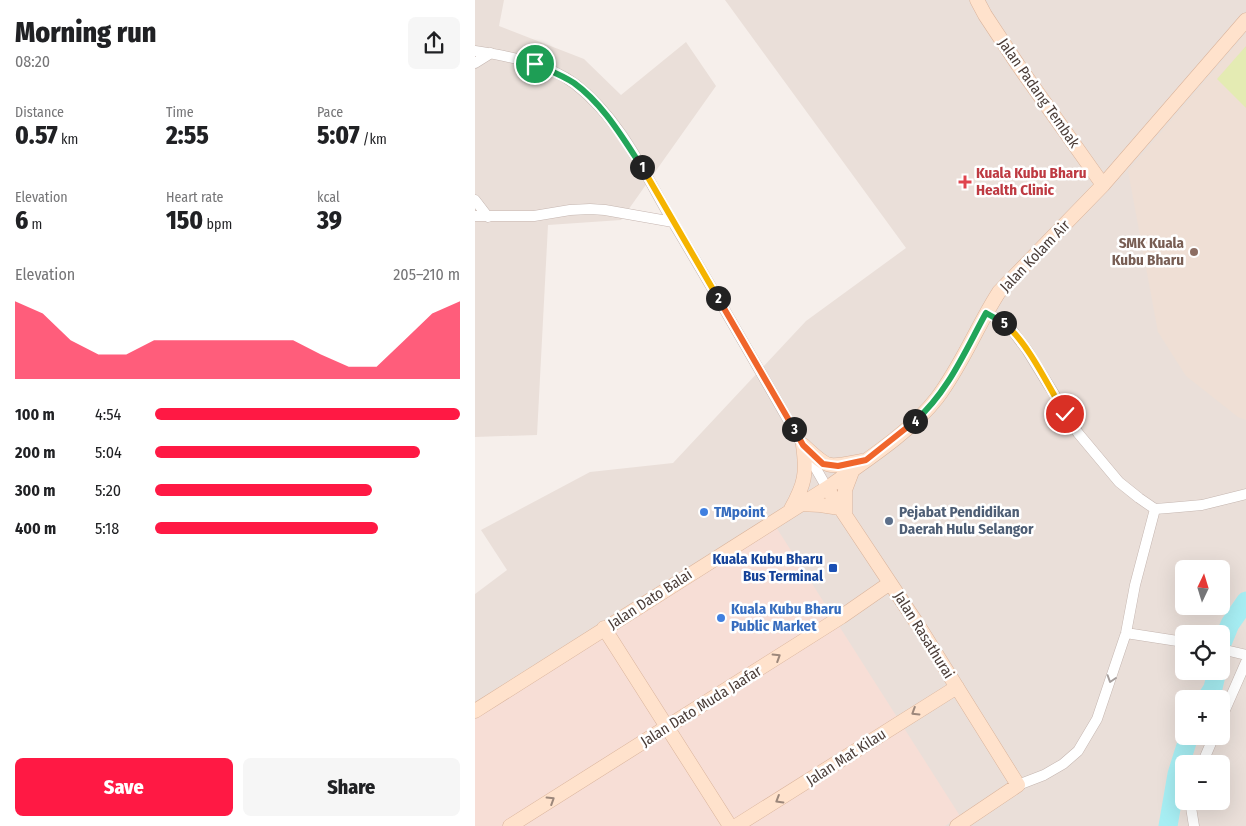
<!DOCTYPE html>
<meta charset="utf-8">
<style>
body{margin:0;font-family:"Fira Sans Condensed",sans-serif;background:#f6f6f6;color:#202124;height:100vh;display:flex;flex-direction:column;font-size:19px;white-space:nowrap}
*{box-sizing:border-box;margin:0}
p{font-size:16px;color:#757577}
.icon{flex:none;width:28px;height:28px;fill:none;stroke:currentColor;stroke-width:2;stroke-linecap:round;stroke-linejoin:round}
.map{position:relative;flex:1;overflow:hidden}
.sheet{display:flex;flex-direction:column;background:#fff;width:475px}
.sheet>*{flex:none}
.needle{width:32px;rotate:4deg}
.buttons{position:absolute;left:700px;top:560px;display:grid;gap:10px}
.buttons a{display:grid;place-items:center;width:55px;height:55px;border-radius:8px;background:#fff;box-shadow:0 5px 20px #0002;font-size:25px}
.pin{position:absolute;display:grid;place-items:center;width:42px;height:42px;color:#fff;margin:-21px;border:2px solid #fff;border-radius:50%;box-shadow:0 1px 5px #0007}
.km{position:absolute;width:25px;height:25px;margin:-12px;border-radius:50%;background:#222;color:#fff;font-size:14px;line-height:25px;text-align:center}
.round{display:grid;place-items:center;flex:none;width:52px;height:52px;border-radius:8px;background:#f6f6f6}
.headline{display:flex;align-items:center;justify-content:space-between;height:85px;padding:0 15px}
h1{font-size:28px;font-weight:800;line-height:38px}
.stats{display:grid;grid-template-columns:repeat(3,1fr);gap:8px;height:85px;padding:5px 15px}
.stats div{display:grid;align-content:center}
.stats b{font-size:25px;font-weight:800}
.stats small{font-size:14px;font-weight:400}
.stats p{font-size:14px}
.chart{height:140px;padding:10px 15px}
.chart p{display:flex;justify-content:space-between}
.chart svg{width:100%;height:90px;margin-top:5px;fill:#ff1944;opacity:.7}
.primary-button{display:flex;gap:10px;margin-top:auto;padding:10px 15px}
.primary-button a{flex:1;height:58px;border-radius:8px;background:#ff1944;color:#fff;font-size:20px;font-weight:800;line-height:58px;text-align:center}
.primary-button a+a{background:#f6f6f6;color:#202124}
ul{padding:0 15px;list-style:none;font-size:16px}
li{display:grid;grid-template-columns:80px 60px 1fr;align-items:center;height:38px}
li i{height:12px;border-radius:6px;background:#ff1944}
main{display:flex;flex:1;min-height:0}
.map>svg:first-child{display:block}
</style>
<main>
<section class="sheet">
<div class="headline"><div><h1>Morning run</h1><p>08:20</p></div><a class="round"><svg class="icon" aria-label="share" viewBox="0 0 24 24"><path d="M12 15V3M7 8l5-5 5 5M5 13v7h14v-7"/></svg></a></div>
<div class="stats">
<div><p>Distance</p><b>0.57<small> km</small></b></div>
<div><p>Time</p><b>2:55</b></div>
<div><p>Pace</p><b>5:07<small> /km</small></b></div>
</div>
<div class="stats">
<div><p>Elevation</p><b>6<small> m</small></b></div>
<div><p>Heart rate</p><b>150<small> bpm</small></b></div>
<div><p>kcal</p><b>39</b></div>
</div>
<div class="chart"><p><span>Elevation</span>205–210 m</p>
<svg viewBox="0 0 160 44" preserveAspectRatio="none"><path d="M0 44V6L10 12L20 25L30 32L40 32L50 25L60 25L70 25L80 25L90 25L100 25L110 32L120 38L130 38L140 25L150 12L160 6V44z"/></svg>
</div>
<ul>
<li><b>100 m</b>4:54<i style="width:100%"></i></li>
<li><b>200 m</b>5:04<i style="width:87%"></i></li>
<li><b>300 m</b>5:20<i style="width:71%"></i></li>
<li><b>400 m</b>5:18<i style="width:73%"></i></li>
</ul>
<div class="primary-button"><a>Save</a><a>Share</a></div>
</section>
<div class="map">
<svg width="771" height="826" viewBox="0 0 771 826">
<rect width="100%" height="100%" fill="#f6efeb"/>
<!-- residential -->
<path fill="#eadfd9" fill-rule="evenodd" d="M0,0h29l-5,26 85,33 37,36 65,-53 30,44 -95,134 -73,5 -11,210 -62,2z
M250,0h521v826h-771v-232l32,-24 -26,-40 109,-58 83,-9 133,-142 100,-73zM709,569h37v37h-37zM709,634h37v37h-37zM709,699h37v37h-37zM709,764h37v37h-37z"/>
<!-- commercial -->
<path fill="#f7ded6" d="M301,527l184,289 -15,10h-470v-107z"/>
<!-- education -->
<path fill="#efdfd5" d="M771,33v387l-8,-3 -52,-41 -28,-44 -30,-161z"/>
<!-- green -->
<path fill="#e4ebb3" d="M771,46v62l-29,-29z"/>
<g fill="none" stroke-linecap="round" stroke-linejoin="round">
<!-- river -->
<path stroke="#a7eef3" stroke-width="19" d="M746,646l9,-22 16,-23
M731,699l7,-11 4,-17
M693,826l9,-52 12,-38"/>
<defs>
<path id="street" d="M0,51c33,5 72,12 100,33 47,36 72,95 102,145 51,85 100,172 150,259
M0,63l16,-10
M0,200l13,17
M0,216h59l36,-6 20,-1 15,1 68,12
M511,313l14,7 12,10 15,20 51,83 41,49 20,16 16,11 13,-1 34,-3 44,-11
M651,633l58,9
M746,649l25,6
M746,719l25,-57
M727,764l12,-28
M543,785l26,-10 19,-11 15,-13 19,-32 29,-86 9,-48 20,-76
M715,801l4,25"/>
<path id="secondary" d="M502,0l8,15 33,50 85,120
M328,445c26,24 23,23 58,16
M352,488l91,137 100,160 -61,41
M325,504l20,1 20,3
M316,509c14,-25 16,-36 12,-64
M370,514v-24l8,-21
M129,628l126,198
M0,711l352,-223c35,-25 84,-56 110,-90 25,-33 40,-72 62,-106l104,-107 143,-165
M35,826l331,-209 49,-34
M261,826l221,-139"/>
</defs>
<!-- street casing -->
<use href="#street" stroke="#c5b6b0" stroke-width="11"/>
<!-- secondary casing -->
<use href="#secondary" stroke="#dab49c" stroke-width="15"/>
<!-- street -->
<use href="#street" stroke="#fff" stroke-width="10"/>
<!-- secondary -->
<use href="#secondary" stroke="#ffe2cc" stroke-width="14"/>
</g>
<!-- one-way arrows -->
<defs><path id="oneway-chevron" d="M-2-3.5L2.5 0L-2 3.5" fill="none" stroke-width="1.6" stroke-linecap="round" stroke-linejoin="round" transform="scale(1.25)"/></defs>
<g stroke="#9c877b">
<use href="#oneway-chevron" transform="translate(302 657) rotate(-32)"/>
<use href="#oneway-chevron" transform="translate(440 712) rotate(148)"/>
<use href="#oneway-chevron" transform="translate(76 800) rotate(-32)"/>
<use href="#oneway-chevron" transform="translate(304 800) rotate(149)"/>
</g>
<use stroke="#a59e9c" href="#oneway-chevron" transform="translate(636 679) rotate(108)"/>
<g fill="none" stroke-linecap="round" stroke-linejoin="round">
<defs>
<path id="split-1" d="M60,64c13,6 27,11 39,19 29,21 48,54 68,84"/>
<path id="split-2" d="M167,167l76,131"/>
<path id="split-3" d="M243,298l76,131"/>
<path id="split-4" d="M319,429l9,16 20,19 15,2 28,-6 49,-39"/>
<path id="split-5" d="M440,421c33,-29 50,-70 71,-108l18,10"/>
<path id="split-6" d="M529,323c25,21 44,63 61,91"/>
</defs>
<!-- split-1 casing -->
<use href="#split-1" stroke="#fff" stroke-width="10"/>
<!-- split-2 casing -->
<use href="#split-2" stroke="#fff" stroke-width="10"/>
<!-- split-3 casing -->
<use href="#split-3" stroke="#fff" stroke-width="10"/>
<!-- split-4 casing -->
<use href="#split-4" stroke="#fff" stroke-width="10"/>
<!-- split-5 casing -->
<use href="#split-5" stroke="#fff" stroke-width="10"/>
<!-- split-6 casing -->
<use href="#split-6" stroke="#fff" stroke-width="10"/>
<!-- split-1 -->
<use href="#split-1" stroke="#22a559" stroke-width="6"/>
<!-- split-2 -->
<use href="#split-2" stroke="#f5b400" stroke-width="6"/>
<!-- split-3 -->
<use href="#split-3" stroke="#f0652b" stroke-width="6"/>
<!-- split-4 -->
<use href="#split-4" stroke="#f0652b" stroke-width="6"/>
<!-- split-5 -->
<use href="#split-5" stroke="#22a559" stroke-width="6"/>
<!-- split-6 -->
<use href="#split-6" stroke="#f5b400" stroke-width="6"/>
</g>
<!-- markers -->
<path fill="#e0444e" stroke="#fff" stroke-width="2" d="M487.5 174.5h5v5h5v5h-5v5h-5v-5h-5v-5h5z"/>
<circle fill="#8d6e63" stroke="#fff" stroke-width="2" cx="719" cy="252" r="5"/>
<g fill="#3f7fe0" stroke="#fff" stroke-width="2">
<circle cx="229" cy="512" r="5"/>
<circle cx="246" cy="618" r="5"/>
</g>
<circle fill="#5c6f8a" stroke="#fff" stroke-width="2" cx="414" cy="521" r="5"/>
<rect fill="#1a4fb4" stroke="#fff" stroke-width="2" x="353" y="563" width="10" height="10" rx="2.5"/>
<g text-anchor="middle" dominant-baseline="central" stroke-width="5" stroke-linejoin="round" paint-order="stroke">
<!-- street labels -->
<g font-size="15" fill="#4b3d38" stroke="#fff">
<text transform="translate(564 93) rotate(55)">Jalan Padang Tembak</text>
<text transform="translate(560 256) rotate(-46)">Jalan Kolam Air</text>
<text transform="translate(175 599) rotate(-33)">Jalan Dato Balai</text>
<text transform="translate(449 635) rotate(58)">Jalan Rasathurai</text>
<text transform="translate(226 706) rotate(-32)">Jalan Dato Muda Jaafar</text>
<text transform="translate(371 757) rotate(-33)">Jalan Mat Kilau</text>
</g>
<!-- health labels -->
<g font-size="15" font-weight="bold" fill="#be3a42" stroke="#fff" text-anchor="start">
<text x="501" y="173">Kuala Kubu Bharu<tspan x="501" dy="17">Health Clinic</tspan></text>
</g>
<!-- education labels -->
<g font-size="15" font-weight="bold" fill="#785e54" stroke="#fff" text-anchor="end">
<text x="709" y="243">SMK Kuala<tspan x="709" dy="17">Kubu Bharu</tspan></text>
</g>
<!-- shop labels -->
<g font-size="15" font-weight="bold" fill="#366cbe" stroke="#fff" text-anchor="start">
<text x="239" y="512">TMpoint</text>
<text x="256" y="609">Kuala Kubu Bharu<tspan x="256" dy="17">Public Market</tspan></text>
</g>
<!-- service labels -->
<g font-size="15" font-weight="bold" fill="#4e5e75" stroke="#fff" text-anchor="start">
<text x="424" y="512">Pejabat Pendidikan<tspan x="424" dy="17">Daerah Hulu Selangor</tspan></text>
</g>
<!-- transit labels -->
<g font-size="15" font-weight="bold" fill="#164399" stroke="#fff" text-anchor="end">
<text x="348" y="559">Kuala Kubu Bharu<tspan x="348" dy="17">Bus Terminal</tspan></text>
</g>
</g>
</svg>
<div class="buttons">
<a><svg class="needle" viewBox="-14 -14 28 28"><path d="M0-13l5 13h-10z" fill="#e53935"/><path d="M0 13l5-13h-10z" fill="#757577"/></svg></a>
<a><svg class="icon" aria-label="locate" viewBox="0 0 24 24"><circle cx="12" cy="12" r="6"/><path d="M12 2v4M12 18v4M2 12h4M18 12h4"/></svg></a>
<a>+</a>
<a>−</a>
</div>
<div class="pin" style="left:60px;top:64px;background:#1e9e55"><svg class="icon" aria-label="arrive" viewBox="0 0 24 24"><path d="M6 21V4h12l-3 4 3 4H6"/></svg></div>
<div class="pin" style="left:590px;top:414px;background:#d93025"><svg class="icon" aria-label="check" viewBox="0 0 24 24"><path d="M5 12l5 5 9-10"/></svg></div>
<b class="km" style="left:167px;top:167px">1</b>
<b class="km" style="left:243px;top:298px">2</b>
<b class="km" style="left:319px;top:429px">3</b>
<b class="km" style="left:440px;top:421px">4</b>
<b class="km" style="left:529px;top:323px">5</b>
</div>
</main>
